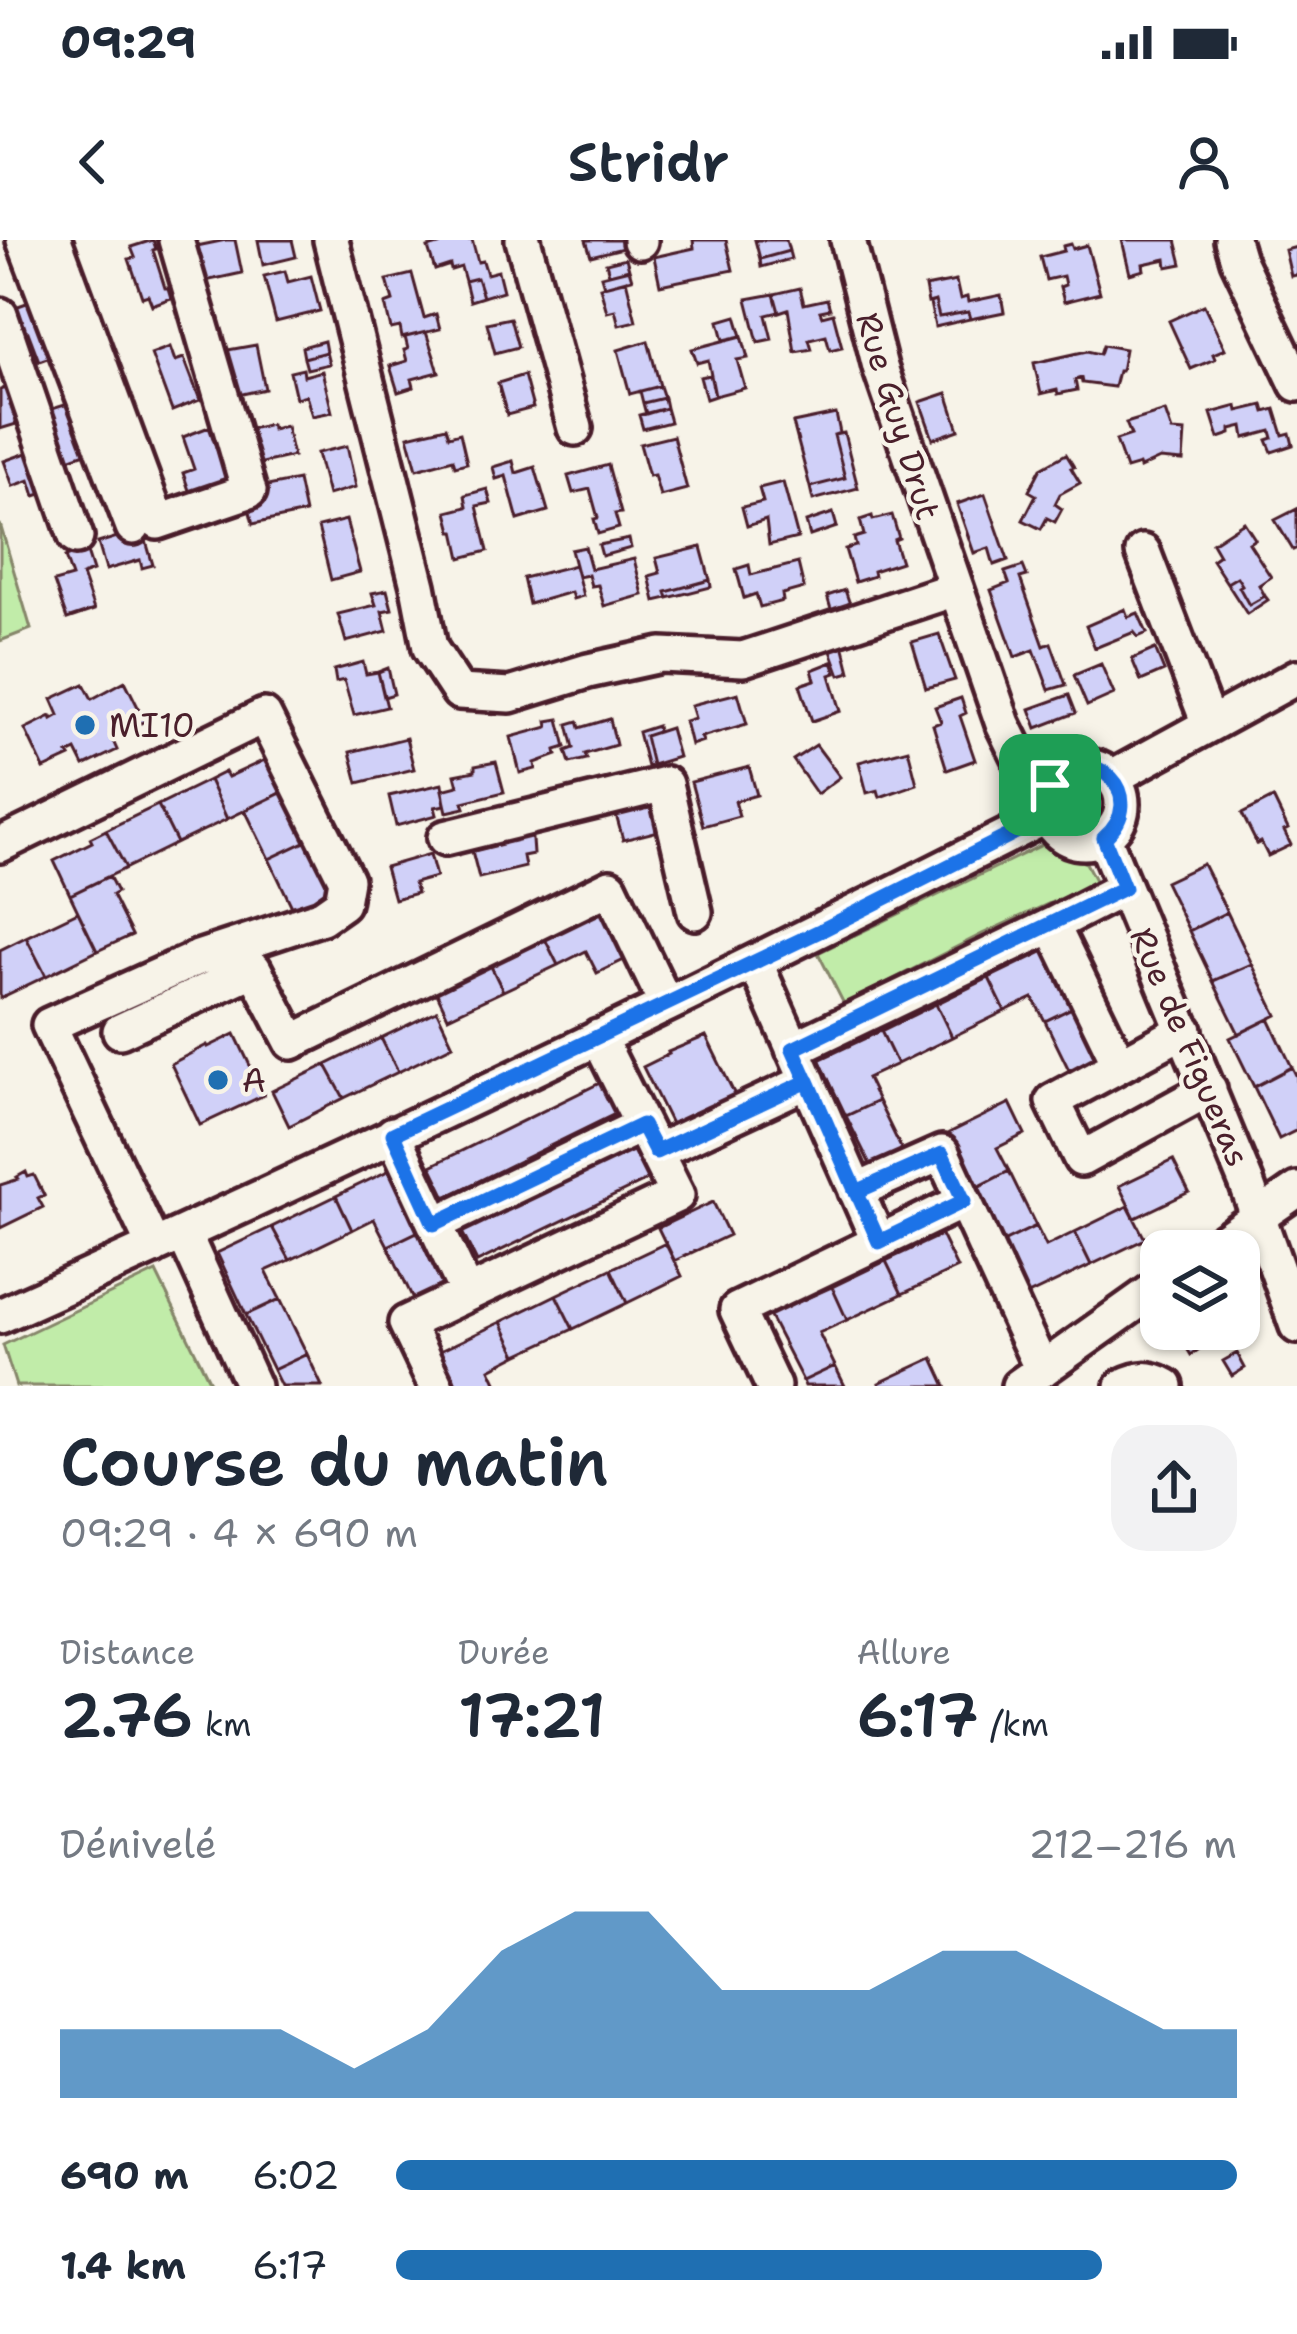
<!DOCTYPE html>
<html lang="fr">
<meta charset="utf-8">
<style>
body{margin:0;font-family:"Shantell Sans",sans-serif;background:#f2f2f3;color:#1f2937;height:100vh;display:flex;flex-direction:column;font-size:45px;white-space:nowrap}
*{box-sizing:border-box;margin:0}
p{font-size:39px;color:#747a83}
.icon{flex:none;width:66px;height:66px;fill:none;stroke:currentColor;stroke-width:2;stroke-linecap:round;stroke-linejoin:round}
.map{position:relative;height:1146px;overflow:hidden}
.sheet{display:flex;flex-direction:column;background:#fff;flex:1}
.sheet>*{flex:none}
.fabs{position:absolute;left:1140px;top:990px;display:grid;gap:24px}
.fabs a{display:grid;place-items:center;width:120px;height:120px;border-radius:24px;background:#fff;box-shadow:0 3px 9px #0004;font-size:60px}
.pin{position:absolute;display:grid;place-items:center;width:102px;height:102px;color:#fff;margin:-51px;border-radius:24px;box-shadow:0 6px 18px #0006}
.round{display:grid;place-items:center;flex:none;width:126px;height:126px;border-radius:36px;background:#f2f2f3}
.summary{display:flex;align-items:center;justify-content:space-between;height:204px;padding:0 60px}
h1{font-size:66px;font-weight:600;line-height:90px}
.figures{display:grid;grid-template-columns:repeat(3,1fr);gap:18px;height:204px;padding:12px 60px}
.figures div{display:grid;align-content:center}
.figures b{font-size:60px;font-weight:600}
.figures small{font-size:33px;font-weight:400}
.figures p{font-size:33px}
.chart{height:336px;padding:24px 60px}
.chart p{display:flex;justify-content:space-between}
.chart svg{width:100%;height:216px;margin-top:12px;fill:#1f6fb2;opacity:.7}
ul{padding:0 60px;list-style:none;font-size:39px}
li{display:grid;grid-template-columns:192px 144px 1fr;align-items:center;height:90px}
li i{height:30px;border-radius:15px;background:#1f6fb2}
.status{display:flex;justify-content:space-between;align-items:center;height:84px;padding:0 60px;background:#fff;direction:ltr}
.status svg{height:33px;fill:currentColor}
header{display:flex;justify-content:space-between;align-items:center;height:156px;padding:0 60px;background:#fff;font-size:54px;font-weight:600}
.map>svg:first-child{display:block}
</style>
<div class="status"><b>09:29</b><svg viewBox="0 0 49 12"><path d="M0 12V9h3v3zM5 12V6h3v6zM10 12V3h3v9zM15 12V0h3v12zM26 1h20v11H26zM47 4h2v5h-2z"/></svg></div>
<header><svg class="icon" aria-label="back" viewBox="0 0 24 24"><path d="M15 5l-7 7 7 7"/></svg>Stridr<svg class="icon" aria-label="person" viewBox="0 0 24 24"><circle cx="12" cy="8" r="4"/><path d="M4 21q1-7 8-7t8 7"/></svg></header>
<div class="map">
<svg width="1297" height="1146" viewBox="0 0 1297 1146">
<rect width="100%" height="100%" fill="#f7f3e8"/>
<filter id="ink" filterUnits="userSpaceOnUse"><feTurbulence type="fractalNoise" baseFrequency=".00833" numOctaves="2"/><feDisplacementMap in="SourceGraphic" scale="24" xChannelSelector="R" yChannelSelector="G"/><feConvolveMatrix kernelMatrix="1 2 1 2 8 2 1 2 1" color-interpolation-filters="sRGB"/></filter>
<g filter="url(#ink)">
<!-- green -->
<path fill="#c1eca9" stroke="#86866a" stroke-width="3" d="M0,284l31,105 -31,12z
M1042,605l44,18 10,19 -114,52 -138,70 -26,-51z
M156,1032l56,114h-196l-13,-41z"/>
<!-- building -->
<path fill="#d0d0f8" stroke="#4a1f2b" stroke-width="3" d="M153,0l3,9 -3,1 12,38h3l3,10 -19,7 -4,-10 -6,2 -13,-38 6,-2 -4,-10z
M226,0h9l7,33 -46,10 5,-16 -4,-21z
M258,0h34l4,17 -33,8z
M455,0h17l6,22 5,-1 4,13 11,-3 5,20 -20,6 -6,-19 -12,3 -4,-14 -10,3 -1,-5 -15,5 -7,-22z
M586,0h35l2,8 -32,8z
M693,0h33l7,30 -73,15 -6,-28 40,-9z
M755,0h31l3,11 -29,8z
M1122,0h54l6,24 -15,3 -1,-8 -23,5 1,6 -14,4z
M1071,4l2,5 14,-4 13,48 -36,9 -4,-15 5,-2 -2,-9 -17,4 -6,-23 24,-6 -1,-5z
M1297,7v28l-6,1 -6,-26z
M789,11l2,8 -30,8 -1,-8z
M626,18l3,11 -20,5 -3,-11z
M629,29l3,10 -28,7 -3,-10z
M285,31l3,11 23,-6 9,35 -44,11 -12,-46z
M412,34l12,44 12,-4 4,15 -38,9 -2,-11 -9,2 -6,-25 8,-3 -6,-21z
M477,38l6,19 -13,4 -5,-20z
M626,40l10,41 -17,4 -4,-15 -8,2 -7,-25z
M956,41l4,18 7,-2 1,5 33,-7 3,17 -34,7 -2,-7 -29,5 -4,-16 -7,2 -3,-16z
M800,48l4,16 23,-5 3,10 -10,2 2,5 11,-3 9,34 -12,3 -4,-15 -17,4 3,10 -17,3 -7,-43 -9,3 -5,-18z
M774,54l5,18 -13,3 6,24 -14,3 -11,-43z
M38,59l20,55 -19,7 -11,-29 -15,6 -9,-27z
M935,61l4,16 29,-5 2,7 -35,8 -5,-24z
M1204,65l21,44 -12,5 2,5 -24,10 -22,-48z
M736,76l6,20 -18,4 -5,-19z
M510,78l8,29 -23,6 -8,-30z
M426,92l13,40 -27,7 2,8 -16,5 -8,-26 17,-5 -3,-11 4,-1 -3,-12z
M742,96l6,22 -11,2 8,28 -30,8 -7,-36 -11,3 -5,-14z
M324,101l2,11 -22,6 -2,-11z
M648,101l12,45 -30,8 -12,-44z
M256,105l9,44 -27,6 -10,-45z
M1103,105l22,4 -4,22h-3l-4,16 -32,-4 -1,-5 -6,2 2,10 -19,4 -1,-4 -16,4 -7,-31 53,-12 13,3z
M170,107l5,14 9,-3 16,42 -28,11 -21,-57z
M326,112l3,12 -22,5 -3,-11z
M303,129l1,7 18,-5 10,41 -20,4 -6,-21 -10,3 -6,-26z
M524,135l9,33 -26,7 -9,-32z
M710,135l5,21 -9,3 -6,-22z
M11,146l12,36 -23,7v-39z
M660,146l4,12 -21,5 -3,-12z
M947,153l12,37 -26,9 -13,-37z
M664,158l2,10 -20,6 -3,-11z
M74,162l17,49 -34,12 -8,-53z
M1263,165l2,7 10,-3 8,26 7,-2 3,12 -21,7 -5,-12 6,-2 -2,-7 -26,7 -2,-12 -12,3v5l-12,4 -8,-25 26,-7 1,5z
M666,168l4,14 -27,7 -4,-14z
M1165,171l7,20 13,1 -2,29 -23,-2 -20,9 -1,-3 -13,4 -10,-29 15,-5 -5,-12z
M836,174l4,19 -6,2 11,43 -35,9 -17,-64z
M271,184l1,5 14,-3 7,30 -35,8 -8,-35z
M209,187l22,62 -38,13 -10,-29 11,-4 -11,-32z
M446,187l3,9 11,-3 7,30 -12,3 -2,-7 -36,10 -9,-33z
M844,193l14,55 -45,12 -3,-13 35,-9 -11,-43z
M673,196l14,53 -27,7 -6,-21 -5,1 -9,-32z
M347,206l9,41 -28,8 -11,-42z
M35,210l15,41 -15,5 -5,-16 -17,6 -9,-25z
M1066,214l8,13 -3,1 9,15 -20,11 -5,10 7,5 -7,13 -8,-4 -6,11 -18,-9 13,-25 -7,-4 12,-23z
M513,221l3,12 19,-6 13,44 -30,9 -12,-44 -10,3 -3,-12z
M608,225l13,48 -6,1 4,14 -21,6 -4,-15 4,-1 -8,-29 -17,4 -5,-17z
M298,240l7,33 -52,11 -5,-20 9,-16z
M783,242l15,56 -29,7 -3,-25 -19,6 -5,-19 21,-5 -4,-14z
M487,249l4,14 -14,3 11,45 -27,7 -6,-27h-3l-5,-19 20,-5 -2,-12z
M985,254l23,66 -14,5 -5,-17 -15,5 -17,-49z
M1297,269v39l-4,2 -18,-30z
M833,273l4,14 -27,9 -4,-14z
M892,275l7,23 -5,2 7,22 -28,9 1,5 -19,6 -10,-33 11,-3 -2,-8 10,-3 -4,-15 12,-4 1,4z
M346,280l14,52 -29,8 -13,-53z
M1244,282l11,17 -6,4 22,34 -12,8 6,11 -16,9 -10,-18 3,-2 -5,-8 -10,6 -15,-23 7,-5 -7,-12z
M130,293l4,12 12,-4 7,24 -11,3 -2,-8 -34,10 -8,-27z
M629,299l2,9 -29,8 -3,-11z
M585,307l6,22 43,-10 9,36 -39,11 -6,-21 -7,1 -3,-11 -10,2 -7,-27z
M701,307l9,33 -44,12 2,6 -13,3 -6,-25 11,-3 -4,-15z
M86,309l7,22 -11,4 12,35 -27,9 -13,-37 18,-5 -7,-20z
M798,323l6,25 -22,6 1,7 -23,6 -4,-13 -12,4 -8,-29 13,-4 2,10z
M575,325l8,31 -10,3 -2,-7 -42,12 -6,-26z
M1023,326l4,10 -7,2 24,68 7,-3 15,42 -17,5 -15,-40 -19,7 -24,-67 18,-7 -4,-11z
M1237,337l5,8 -3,2 10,18 16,-9 3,4 -21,14 -20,-31z
M710,340l1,7 -43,11 -2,-6z
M387,350l5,19 -10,2 5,20 -41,11 -8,-28 38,-9 -4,-12z
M845,350l7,20 -19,6 -6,-20z
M1125,369l3,8 10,-4 9,20 -9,4 -4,-5 -39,16 -9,-22z
M939,394l16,46 -29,8 -14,-46z
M843,404l7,28 -10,3 -10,-27z
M1155,409l9,22 -23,10 -9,-22z
M363,422l3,12 12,-2 9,35 -33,8 -10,-35 -8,2 -2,-12z
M832,422l4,11 -6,2 11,36 -29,10 -12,-36 15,-5 -3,-10z
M1101,424l13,30 -27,12 -13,-31z
M388,428l6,26 -10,3 -6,-25z
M125,441l20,40 -26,12 -3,-3 -6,4 7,16 -33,16 -8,-16 -8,4 2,3 -26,12 -19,-40 26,-13 1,3 7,-4 -7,-16 32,-15 8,15z
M738,453l9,31 -46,13 2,4 -12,4 -6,-24 10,-3 -4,-13z
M1069,455l7,18 -39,15 -7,-19z
M961,458l5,15 -6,3 15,44 -28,10 -14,-45 8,-3 -6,-15z
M559,479l7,28 -10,3 1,5 -22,8 1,6 -16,4 -9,-36 37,-10 -1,-6z
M610,479l6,26 -31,9 2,5 -17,4 -4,-12 8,-3 -6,-24 10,-3 2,7z
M657,486l1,6 -13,4 7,29 -5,2 -9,-35z
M670,488l8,29 -26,8 -7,-29z
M406,498l8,31 -56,14 -8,-31z
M816,505l24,32 -23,17 -24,-34z
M908,509l9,35 -37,13 -2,-7 -11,3 -8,-31z
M267,519l16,33 -56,27 -18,-39 16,-8 3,5z
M496,522l8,30 -41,10 2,6 -18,4 -5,-22 16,-4 -3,-11 20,-4v-5z
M749,527l8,28 -22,6 4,15 -36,10 -12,-44z
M209,540l18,39 -50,24 -19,-38z
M442,544l3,21 -10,2 2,8 -41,11 -7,-30z
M283,552l24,49 -38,18 -24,-49z
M1273,558l15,31 -4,2 7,14 -23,11 -7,-14 -4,2 -15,-30z
M623,562l3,11 35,-9 6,25 -44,11 -7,-25 -16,4 -2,-10z
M158,565l19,38 -51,25 -20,-38z
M531,585l2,29 -10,2 2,11 -46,11 -7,-27 36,-9 -3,-10z
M106,590l20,38 -56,27 -16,-34 38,-19 -2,-4z
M307,601l25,51 -38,19 -25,-52z
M430,614l6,23 -22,6 3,10 -23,6 -9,-32z
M1203,624l24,48 -38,19 -24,-49z
M109,636l8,16 -5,3 20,40 -35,16 -27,-56z
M603,662l27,55 -33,16 -11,-22 -28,14 -17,-34z
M78,672l19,39 -51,25 -20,-39z
M1227,672l25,52 -39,17 -24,-50z
M541,691l17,34 -55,26 -16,-33z
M26,697l20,39 -46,22v-48z
M1051,708l27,57 -33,16 -12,-23 -28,13 -16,-33z
M487,718l16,33 -55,26 -16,-34z
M1252,724l25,51 -38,19 -26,-53z
M989,738l16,33 -53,26 -16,-33z
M936,764l16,33 -55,27 -16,-33z
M1078,765l26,53 -33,16 -26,-53z
M437,771l16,34 -55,27 -17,-34z
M1269,779l23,48 -38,20 -24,-49z
M881,791l16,33 -30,14 11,23 -32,15 -27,-56z
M235,794l29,61 -64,30 -29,-61 36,-19 1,2z
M706,796l30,61 -63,31 -30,-61 26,-13 -1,-2z
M381,798l17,34 -54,26 -18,-33z
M326,825l18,33 -55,28 -17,-35z
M1292,827l5,10v53l-18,9 -25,-52z
M608,839l15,31 -177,87 -15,-31z
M878,861l26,53 -31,16 -27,-54z
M1010,863l15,31 -28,14 12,23 -33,17 -27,-55z
M640,905l15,31 -178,86 -15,-30z
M1173,920l16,32 -54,26 -16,-32z
M392,929l29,61 -33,16 -14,-27 -22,11 -16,-34z
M1009,931l27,55 -33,16 -27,-54z
M26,932l2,5 6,-2 10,20 -6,3 5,9 -43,21v-43l19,-6 -2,-2z
M336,956l16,34 -62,30 -18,-33z
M713,962l16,33 -55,26 -16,-33z
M1128,966l17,33 -54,26 -16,-33z
M1036,986l10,20 29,-14 16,33 -63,30 -25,-53z
M272,987l18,33 -24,11 14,28 -34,16 -29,-62z
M421,990l27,55 -34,16 -26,-55z
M941,995l16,33 -55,26 -16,-33z
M666,1003l16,33 -55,27 -16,-34z
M886,1021l16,33 -55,26 -15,-33z
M611,1029l16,34 -54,26 -17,-34z
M832,1047l15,33 -28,13 16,33 -32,15 -34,-66z
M556,1055l17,34 -56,26 -16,-33z
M280,1059l27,55 -34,16 -27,-55z
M501,1082l16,33 -27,14 8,17h-41l-17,-35z
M1175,1089h48l1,2 -33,24z
M1237,1113l8,15 -13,8 -9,-15z
M307,1114l15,32h-41l-8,-16z
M933,1118l13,28h-66l-1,-3z
M835,1126l10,20h-40l-2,-5z"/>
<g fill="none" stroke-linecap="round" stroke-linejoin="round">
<defs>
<path id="minor" d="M24,0l109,287
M54,0l104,282 91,-31 -73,-251
M331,0l87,346 12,62 29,44 51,3 78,-24 73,-16 82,4 212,-70
M523,0l52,188
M640,0v1
M848,0l32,127 123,357 19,39 28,22
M1232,0l6,20 59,124
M0,75l76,222
M1143,312l66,172
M1046 564a38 38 0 1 1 76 0a38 38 0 1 1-76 0Z
M1112,538l185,-101
M445,598l220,-54 30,128
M1104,598l142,344 51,144
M0,605l264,-129 82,164 -4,23 -20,14 -124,41 -149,67 105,222
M1052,685l72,-37
M755,722l124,280
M1185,790l-132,71 28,58 128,-70
M120,791l134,-62 38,73 318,-155 56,117
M793,809l259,-124 68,140
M393,894l74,159
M656,912l152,-71
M856,951l86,-38 100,217
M435,984l207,-99
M184,994l69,152
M1209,1011l88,-61
M0,1076c353,-158 702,-325 1047,-500
M436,1146l-30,-63 271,-128 -79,-158
M773,1146l-36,-76 227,-109
M1019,1146l142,-101
M1123,1146c16,-8 26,-9 43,0"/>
</defs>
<!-- minor casing -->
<use href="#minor" stroke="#4a1f2b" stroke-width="42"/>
<!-- minor -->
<use href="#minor" stroke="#f7f3e8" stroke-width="33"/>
</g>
</g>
<g fill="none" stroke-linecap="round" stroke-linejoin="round" filter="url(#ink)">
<defs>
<path id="route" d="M1050,545l-4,14 2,17 -224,113 -431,205 41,90 208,-99 14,27 152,-71 48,111 86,-38 22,47 -85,41c-29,-64 -57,-129 -86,-193l331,-161 -20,-50c48,-40 -11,-102 -54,-53"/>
</defs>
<!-- route casing -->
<use href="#route" stroke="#fff" stroke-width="24"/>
<!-- route -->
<use href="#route" stroke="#1a73e8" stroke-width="15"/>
</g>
<!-- markers -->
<g fill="#1f6fb2" stroke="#f7f3e8" stroke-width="4.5">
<circle cx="85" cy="485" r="12"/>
<circle cx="218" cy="840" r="12"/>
</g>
<g text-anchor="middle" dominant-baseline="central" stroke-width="9" stroke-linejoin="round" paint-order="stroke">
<!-- street labels -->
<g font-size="33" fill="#4a1f2b" stroke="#f7f3e8">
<text transform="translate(898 176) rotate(73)">Rue Guy Drut</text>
<text transform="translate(1190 807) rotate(67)">Rue de Figueras</text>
</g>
<!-- poi labels -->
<g font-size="33" fill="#4a1f2b" stroke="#f7f3e8" text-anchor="start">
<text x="109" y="485">MI10</text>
<text x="242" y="840">A</text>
</g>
</g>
</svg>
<div class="fabs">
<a><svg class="icon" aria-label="layers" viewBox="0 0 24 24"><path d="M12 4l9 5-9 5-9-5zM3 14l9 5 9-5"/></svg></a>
</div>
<div class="pin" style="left:1050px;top:545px;background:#1e9e55"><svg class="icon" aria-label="arrive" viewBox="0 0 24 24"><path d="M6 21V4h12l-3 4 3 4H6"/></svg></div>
</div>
<section class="sheet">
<div class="summary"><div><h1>Course du matin</h1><p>09:29 · 4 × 690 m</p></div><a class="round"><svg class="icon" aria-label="share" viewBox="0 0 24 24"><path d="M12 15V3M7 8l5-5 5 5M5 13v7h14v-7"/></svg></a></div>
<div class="figures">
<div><p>Distance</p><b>2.76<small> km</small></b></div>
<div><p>Durée</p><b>17:21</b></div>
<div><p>Allure</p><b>6:17<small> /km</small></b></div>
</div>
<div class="chart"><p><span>Dénivelé</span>212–216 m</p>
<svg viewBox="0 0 160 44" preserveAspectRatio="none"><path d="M0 44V30L10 30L20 30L30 30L40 38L50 30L60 14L70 6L80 6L90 22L100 22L110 22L120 14L130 14L140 22L150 30L160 30V44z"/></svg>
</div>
<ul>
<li><b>690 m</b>6:02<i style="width:100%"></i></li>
<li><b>1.4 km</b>6:17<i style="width:84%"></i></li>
</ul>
</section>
